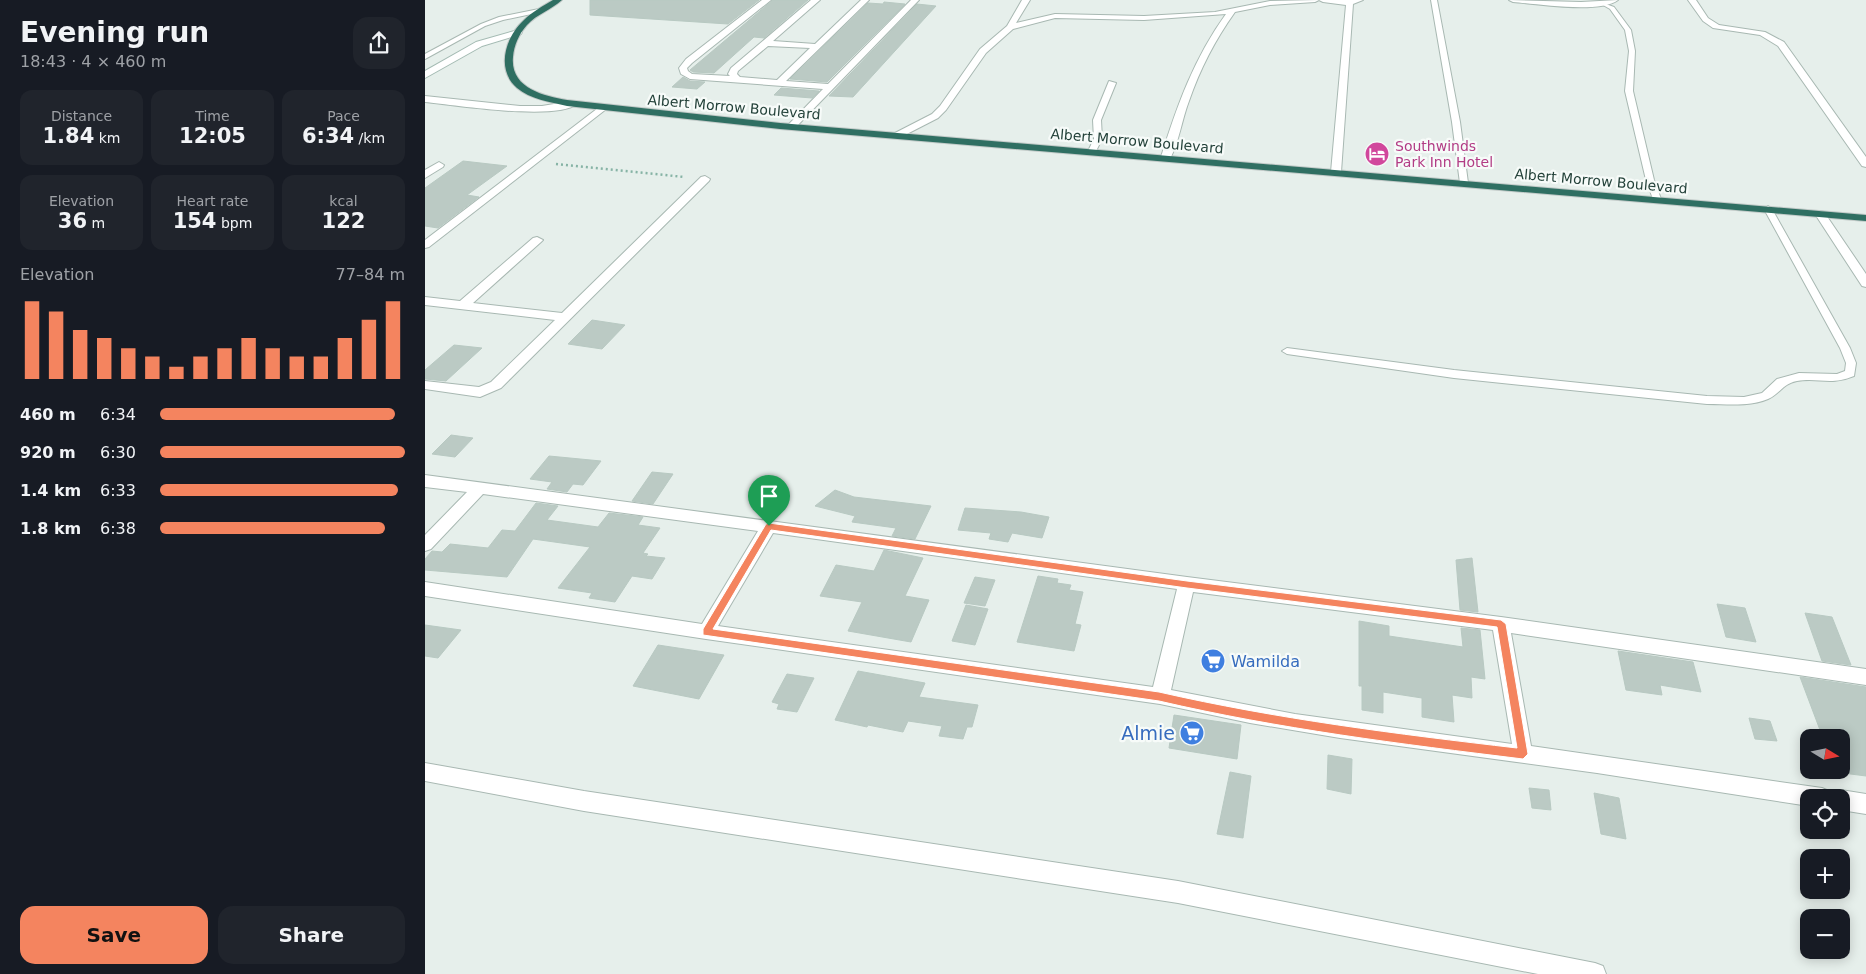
<!DOCTYPE html>
<meta charset="utf-8">
<style>
body{margin:0;font-family:"DejaVu Sans",sans-serif;background:#20242c;color:#f1f3f6;height:100vh;display:flex;flex-direction:column;font-size:19px;white-space:nowrap}
*{box-sizing:border-box;margin:0}
p{font-size:16px;color:#9ea1a6}
.icon{flex:none;width:28px;height:28px;fill:none;stroke:currentColor;stroke-width:2;stroke-linecap:round;stroke-linejoin:round}
.map{position:relative;flex:1;overflow:hidden}
.sheet{display:flex;flex-direction:column;background:#171b24;width:425px}
.sheet>*{flex:none}
.needle{width:32px;rotate:100deg}
.fabs{position:absolute;left:1375px;top:729px;display:grid;gap:10px}
.fabs a{display:grid;place-items:center;width:50px;height:50px;border-radius:10px;background:#171b24;box-shadow:0 2px 12px #0003;font-size:25px}
.pin{position:absolute;display:grid;place-items:center;width:42px;height:42px;color:#fff;margin:-51px -21px;border-radius:50% 50% 50% 0;rotate:-45deg;box-shadow:0 0 5px #0007}
.pin .icon{rotate:45deg}
.round{display:grid;place-items:center;flex:none;width:52px;height:52px;border-radius:15px;background:#20242c}
.summary{display:flex;align-items:center;justify-content:space-between;height:85px;padding:0 20px}
h1{font-size:28px;font-weight:800;line-height:38px}
.figures{display:grid;grid-template-columns:repeat(3,1fr);gap:8px;height:85px;padding:5px 20px}
.figures div{display:grid;align-content:center;border-radius:12px;background:#20242c;text-align:center}
.figures b{font-size:21px;font-weight:800}
.figures small{font-size:14px;font-weight:400}
.figures p{font-size:14px}
.chart{height:140px;padding:10px 20px}
.chart p{display:flex;justify-content:space-between}
.chart svg{width:100%;height:90px;margin-top:5px;stroke:#f4845f;stroke-width:6}
.button{display:flex;gap:10px;margin-top:auto;padding:10px 20px}
.button a{flex:1;height:58px;border-radius:15px;background:#f4845f;color:#111;font-size:20px;font-weight:800;line-height:58px;text-align:center}
.button a+a{background:#20242c;color:#f1f3f6}
ul{padding:0 20px;list-style:none;font-size:16px}
li{display:grid;grid-template-columns:80px 60px 1fr;align-items:center;height:38px}
li i{height:12px;border-radius:6px;background:#f4845f}
main{display:flex;flex:1;min-height:0}
.map>svg:first-child{display:block}
</style>
<main>
<section class="sheet">
<div class="summary"><div><h1>Evening run</h1><p>18:43 · 4 × 460 m</p></div><a class="round"><svg class="icon" aria-label="share" viewBox="0 0 24 24"><path d="M12 15V3M7 8l5-5 5 5M5 13v7h14v-7"/></svg></a></div>
<div class="figures">
<div><p>Distance</p><b>1.84<small> km</small></b></div>
<div><p>Time</p><b>12:05</b></div>
<div><p>Pace</p><b>6:34<small> /km</small></b></div>
</div>
<div class="figures">
<div><p>Elevation</p><b>36<small> m</small></b></div>
<div><p>Heart rate</p><b>154<small> bpm</small></b></div>
<div><p>kcal</p><b>122</b></div>
</div>
<div class="chart"><p><span>Elevation</span>77–84 m</p>
<svg viewBox="0 0 160 44" preserveAspectRatio="none"><path d="M5 44V6M15 44V11M25 44V20M35 44V24M45 44V29M55 44V33M65 44V38M75 44V33M85 44V29M95 44V24M105 44V29M115 44V33M125 44V33M135 44V24M145 44V15M155 44V6"/></svg>
</div>
<ul>
<li><b>460 m</b>6:34<i style="width:96%"></i></li>
<li><b>920 m</b>6:30<i style="width:100%"></i></li>
<li><b>1.4 km</b>6:33<i style="width:97%"></i></li>
<li><b>1.8 km</b>6:38<i style="width:92%"></i></li>
</ul>
<div class="button"><a>Save</a><a>Share</a></div>
</section>
<div class="map">
<svg width="1441" height="974" viewBox="0 0 1441 974">
<rect width="100%" height="100%" fill="#e6efeb"/>
<!-- building -->
<path fill="#bbcac4" stroke="#b8c9c2" d="M165,0h169l-31,24 -138,-9z
M348,0h35l-44,38 -10,-1 -40,36 -21,-1 -3,-2z
M459,2l21,2 -78,78 -37,-3 78,-76 15,1z
M492,4l19,2 -83,91 -24,-1z
M258,77l7,4 15,1 -8,7 -25,-2z
M356,88l38,3 -7,7 -38,-3z
M38,161l44,5 -40,29 12,2 -41,31 -13,-2v-38z
M167,320l33,5 -23,24 -34,-5z
M29,345l28,3 -36,33 -21,-2v-9z
M26,435l22,3 -18,19 -23,-3z
M124,456l52,5 -18,24 -10,-1 -6,8 -20,-3 5,-7 -22,-3z
M227,472l21,2 -20,30 -21,-3z
M410,490l19,7 77,9 -16,33 -23,-3 4,-8 -44,-6 3,-6 -40,-10z
M111,503l22,3 -11,14 51,7 11,-14 34,4 -5,8 22,3 -17,25 5,1 -2,2 19,2 -13,21 -20,-3 -17,26 -26,-4 3,-5 -34,-5 32,-41 -57,-8 -26,38 -82,-7v-11l7,-8 10,1 8,-8 38,4 14,-18 13,1z
M540,508l56,4 28,5 -7,21 -30,-5 -4,9 -19,-3 2,-6 -33,-3z
M459,550l39,8 -18,38 24,4 -18,42 -63,-11 14,-29 -42,-6 16,-31 38,6z
M1047,558l6,54 -18,-2 -4,-50z
M613,576l20,3 -1,4 14,2 -2,5 14,2 -8,32 6,1 -7,26 -57,-9z
M550,577l20,3 -10,26 -21,-3z
M1292,604l28,4 11,34 -30,-5z
M541,605l22,4 -13,36 -23,-4z
M1380,613l27,4 19,48 -29,-4z
M934,621l30,5v10l74,11 -2,-19 19,2 5,49 -14,-2 1,21 -20,-3 2,27 -32,-5v-19l-39,-6v21l-21,-3v-24h-3z
M0,625l36,5 -23,28 -13,-2z
M233,645l66,10 -25,44 -66,-13z
M1193,651l75,11 8,30 -41,-7 2,10 -36,-5z
M433,671l67,12 -6,14 59,8 -6,22h-5l-4,12 -24,-3 3,-10 -34,-5 -5,11 -35,-7 -1,2 -32,-7z
M362,674l27,4 -17,34 -20,-3 2,-5 -7,-2z
M1375,677l66,10v89l-31,-4v-2h6v-32h-18z
M749,715l67,10 -4,34 -68,-11z
M1324,718l21,3 7,20 -22,-2z
M903,755l24,4 -1,35 -24,-5z
M805,772l21,4 -8,62 -26,-4z
M1104,788l20,2 2,20 -19,-2z
M1169,793l25,5 7,41 -25,-5z"/>
<g fill="none" stroke-linecap="round" stroke-linejoin="round">
<defs>
<path id="lane" d="M1006,0h6l23,122 8,61 -4,3 -4,-3 -8,-61z
M1178,3l11,4 17,23 4,21 -2,40 21,89 7,19 -1,2 -7,-2 -7,-19 -21,-89 4,-40 -4,-21 -15,-21 -7,-4z
M114,9l2,1v2l-38,8 -18,6 -60,33v-5l56,-30 18,-7z
M684,81l7,2 -15,37 1,19 -7,14h-6l-1,-2 6,-12 -1,-19z
M1343,206l4,3 78,139 6,15 -2,13c-24,10 -36,1 -57,5 -15,3 -17,13 -29,18 -19,8 -41,5 -61,5l-253,-26 -167,-24 -5,-3 5,-3 167,22 253,26 37,1 18,-4 15,-14 22,-6 38,1 8,-3 1,-8 -6,-15 -76,-139z"/>
<path id="street" d="M337,0h9l-79,63 -5,5 1,3 4,3 38,2 -2,-2 3,-6 80,-68h9l-47,41 42,3 46,-44h8l-83,81 42,3 83,-84h8l-124,128 -3,1 -5,-3 2,-2 34,-35 -133,-10 -9,-5 -2,-6 7,-9zM343,46l42,2 -33,32 -37,-3 -3,-3 1,-3z
M597,0h8l-14,23 39,-9 89,2 71,-4 55,-11 49,-1 -4,2 -45,3 -35,7c-20,28 -35,57 -46,89 -7,18 -10,41 -19,58l-4,1 -5,-3c16,-51 33,-99 65,-143l-82,6 -89,-2 -42,11 -27,24 -40,57 -8,8 -37,19h-6v-4l37,-19 8,-8 40,-57 27,-23z
M894,0h44l-10,4 -12,168 -5,3 -5,-3 15,-167 -23,-3z
M1084,0l72,2 37,-2c-18,14 -81,4 -105,2z
M1263,0h8l12,18 11,7 46,7 19,10 82,115v10l-4,-1 -84,-120 -18,-11 -47,-7 -10,-7z
M0,96l95,10h22l30,-5 5,3c-21,17 -123,1 -152,-2z
M177,105l3,1v4l-176,137 -4,1v-8z
M14,162l5,3 -1,2 -18,11v-8z
M280,176l5,3 -1,2 -208,207 -21,9 -55,-8v-8l54,6 12,-5 64,-62 -130,-15v-8l35,4 73,-63 4,-1 6,3 -2,2 -68,61 89,10 139,-136z
M1395,211l4,1 42,62v13l-4,-1 -47,-72z
M0,475l762,102 314,40 365,52v16l-355,-52 20,113 291,42 7,3 3,7h-23v8l-212,-33 -257,-35 -90,-15 -90,-19 -454,-65 -281,-43v-14l277,42 56,-93 -275,-37 -52,55 -6,2v-16l42,-43 -42,-5zM348,533l404,56 -24,98 -435,-61zM768,592l300,38 19,114 -217,-30 -124,-24z
M0,763l159,28 594,90 417,82 8,3 3,8h-68l-360,-71 -594,-92 -159,-30z
M1416,790l25,4v20l-25,-4v-12h-9l2,-5z"/>
<path id="secondary" d="M93,30l4,2 -1,2 -39,12 -57,32v-7l51,-29z"/>
<path id="highway" d="M128,0h9c-11,10 -25,14 -35,25 -8,9 -13,20 -14,32 -3,31 30,39 54,43l213,23 1086,92v6l-1086,-92 -213,-23c-17,-4 -37,-7 -50,-18 -22,-19 -11,-52 7,-68 8,-8 19,-14 29,-20z"/>
</defs>
<!-- lane casing -->
<use href="#lane" stroke="#a8b8b2" stroke-width="2"/>
<!-- street casing -->
<use href="#street" stroke="#a8b8b2" stroke-width="2"/>
<!-- secondary casing -->
<use href="#secondary" stroke="#a4bbb3" stroke-width="2"/>
<!-- highway casing -->
<use href="#highway" stroke="#c2cac8" stroke-width="2"/>
<!-- path -->
<path stroke="#86b3a5" stroke-width="2.5" stroke-dasharray="2 3" stroke-linecap="butt" d="M131,164l128,13"/>
<!-- lane -->
<use href="#lane" fill="#fff" fill-rule="evenodd"/>
<!-- street -->
<use href="#street" fill="#fff" fill-rule="evenodd"/>
<!-- secondary -->
<use href="#secondary" fill="#fff" fill-rule="evenodd"/>
<!-- highway -->
<use href="#highway" fill="#2f6f62" fill-rule="evenodd"/>
</g>
<!-- route -->
<path fill="#f4845f" stroke="#fff" fill-rule="evenodd" d="M344,523l418,58 314,39 5,4 22,130 -5,5c-122,-15 -244,-30 -364,-58l-456,-66v-6l63,-105zM346,530l416,58 310,39 20,121c-120,-14 -240,-29 -358,-56l-446,-63z"/>
<!-- icons -->
<defs>
<symbol id="hotel-disc" viewBox="-11 -11 22 22"><circle r="9.5" fill="#d1479c" stroke="#f7fbf9"/><path d="M-6-4.5h1.5V1H6V5H4.5V3h-9V5H-6ZM-4 0a1.8 1.8 0 1 1 3.6 0ZM.5 0V-2.5h3Q6-2.5 6 0Z" fill="#fff"/></symbol>
<symbol id="supermarket-disc" viewBox="-11 -11 22 22"><circle r="9.5" fill="#3f7fe0" stroke="#f7fbf9"/><path d="M-6-5.5h2.5l.6 2H6L4.5 2H-2.5L-4.4-4H-6ZM-1.5 3.2a1.3 1.3 0 1 0 .1 0ZM3 3.2a1.3 1.3 0 1 0 .1 0Z" fill="#fff"/></symbol>
</defs>
<g fill-rule="evenodd">
<use href="#hotel-disc" x="938" y="140" width="28" height="28"/>
<use href="#supermarket-disc" x="774" y="647" width="28" height="28"/>
<use href="#supermarket-disc" x="753" y="719" width="28" height="28"/>
</g>
<g text-anchor="middle" dominant-baseline="central" stroke-width="4.5" stroke-linejoin="round" paint-order="stroke">
<!-- far-street labels -->
<g font-size="14" fill="#24423a" stroke="#f7fbf9">
<text transform="translate(309 107) rotate(5)">Albert Morrow Boulevard</text>
<text transform="translate(712 141) rotate(5)">Albert Morrow Boulevard</text>
<text transform="translate(1176 181) rotate(5)">Albert Morrow Boulevard</text>
</g>
<!-- far-hotel labels -->
<g font-size="14" fill="#b23c85" stroke="#f7fbf9" text-anchor="start">
<text x="970" y="146">Southwinds<tspan x="970" dy="16">Park Inn Hotel</tspan></text>
</g>
<!-- shop labels -->
<g font-size="16" fill="#366cbe" stroke="#f7fbf9" text-anchor="start">
<text x="806" y="661">Wamilda</text>
</g>
<!-- near-shop labels -->
<g font-size="19" fill="#366cbe" stroke="#f7fbf9" text-anchor="end">
<text x="750" y="733">Almie</text>
</g>
</g>
</svg>
<div class="fabs">
<a><svg class="needle" viewBox="-14 -14 28 28"><path d="M0-13l5 13h-10z" fill="#e53935"/><path d="M0 13l5-13h-10z" fill="#9ea1a6"/></svg></a>
<a><svg class="icon" aria-label="locate" viewBox="0 0 24 24"><circle cx="12" cy="12" r="6"/><path d="M12 2v4M12 18v4M2 12h4M18 12h4"/></svg></a>
<a>+</a>
<a>−</a>
</div>
<div class="pin" style="left:344px;top:526px;background:#1e9e55"><svg class="icon" aria-label="arrive" viewBox="0 0 24 24"><path d="M6 21V4h12l-3 4 3 4H6"/></svg></div>
</div>
</main>
